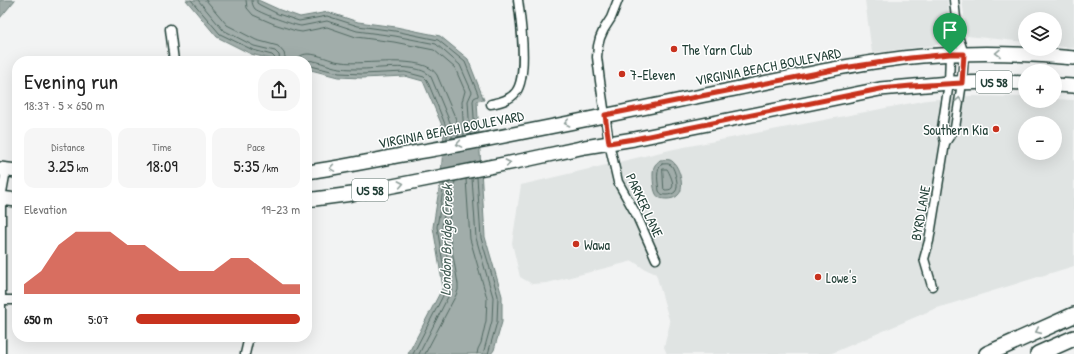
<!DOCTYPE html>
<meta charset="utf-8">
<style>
body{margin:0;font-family:"Patrick Hand",sans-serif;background:#f6f6f6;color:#222;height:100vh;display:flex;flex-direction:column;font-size:15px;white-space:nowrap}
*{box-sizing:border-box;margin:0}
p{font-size:13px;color:#767676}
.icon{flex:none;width:22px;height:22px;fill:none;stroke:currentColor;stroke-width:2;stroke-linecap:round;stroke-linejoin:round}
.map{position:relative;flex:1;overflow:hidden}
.sheet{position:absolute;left:12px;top:56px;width:300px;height:286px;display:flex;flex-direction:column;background:#fff;border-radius:16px;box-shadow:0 4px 16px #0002}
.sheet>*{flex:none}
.tools{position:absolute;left:1018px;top:12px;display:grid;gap:8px}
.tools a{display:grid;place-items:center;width:44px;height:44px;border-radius:50%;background:#fff;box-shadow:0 4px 16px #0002;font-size:20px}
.pin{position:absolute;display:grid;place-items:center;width:34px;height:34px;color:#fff;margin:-41px -17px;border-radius:50% 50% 50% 0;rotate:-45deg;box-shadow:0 0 4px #0007}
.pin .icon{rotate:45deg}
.round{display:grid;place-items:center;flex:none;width:42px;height:42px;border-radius:16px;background:#f6f6f6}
.overview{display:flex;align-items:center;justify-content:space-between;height:68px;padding:0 12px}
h1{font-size:22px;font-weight:600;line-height:30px}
.figures{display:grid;grid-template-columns:repeat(3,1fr);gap:6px;height:68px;padding:4px 12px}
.figures div{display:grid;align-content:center;border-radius:10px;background:#f6f6f6;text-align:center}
.figures b{font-size:17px;font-weight:600}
.figures small{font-size:11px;font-weight:400}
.figures p{font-size:11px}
.chart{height:112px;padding:8px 12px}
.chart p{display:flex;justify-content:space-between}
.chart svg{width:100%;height:72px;margin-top:4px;fill:#c8321e;opacity:.7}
ul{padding:0 12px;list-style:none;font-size:13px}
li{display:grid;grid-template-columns:64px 48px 1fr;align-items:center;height:30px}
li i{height:10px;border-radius:5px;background:#c8321e}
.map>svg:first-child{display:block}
</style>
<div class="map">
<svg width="1074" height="354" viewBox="0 0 1074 354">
<rect width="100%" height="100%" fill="#f2f3f3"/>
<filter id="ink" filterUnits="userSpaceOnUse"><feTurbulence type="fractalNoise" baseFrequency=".025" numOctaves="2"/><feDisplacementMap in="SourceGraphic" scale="8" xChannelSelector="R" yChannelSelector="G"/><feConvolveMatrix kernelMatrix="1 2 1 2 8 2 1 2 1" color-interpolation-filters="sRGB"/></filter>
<g filter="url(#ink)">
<!-- built -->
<path fill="#e0e4e3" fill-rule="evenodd" d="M865,0h82l4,29 -1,6 -4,5 -10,5 -64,8z
M962,0h112v48l-19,-2v-27h-30v23l-58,-6z
M971,96l54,1v4h30v-2l19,1v166l-140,43 -104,45h-163l-3,-7 6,-24 -14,-49 -13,-6 -10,-7 -86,22 -15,1 -12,-7 -8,-34 9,-58 153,-36 253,-49zM1025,123h30v30h-30z"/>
<!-- water -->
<path fill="#a1adaa" stroke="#6d807b" d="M0,0h15l-15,18z
M186,0h72l22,10 20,7 28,-5 30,10 38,5 44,9 28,23 16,41 -7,1 8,136 17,59v26l-8,28 -3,4h-83l35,-67 -10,-60 8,-50 3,-47 -21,-49 -18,-5 -43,2 -24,-1 -31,-8v-8h-29l-27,-7 -34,-17z
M660,160c3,0 7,-1 10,0 9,3 16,29 8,35 -2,3 -8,4 -11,4 -5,0 -9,-1 -11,-5 -3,-5 -4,-22 -2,-27 1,-3 4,-5 6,-7z"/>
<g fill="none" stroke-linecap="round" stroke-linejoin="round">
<!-- shore -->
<path stroke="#536a63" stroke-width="1" d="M191,0l29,34 33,16 19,5 3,3v3
M198,0l25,30 31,16 21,5 4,4 1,6
M206,0l21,25 29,15 22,6 6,7 2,8
M246,0l1,8 6,7 21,9 22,7 6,1 25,-5 29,10 38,5 40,8 21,18 10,23 -3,11 2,34
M252,0c0,4 1,6 3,9 7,5 38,16 46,17l26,-5 30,10 38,5 41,8 24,21 12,27 -4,9 2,34
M257,0v3l3,2 18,9 21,7 28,-5 31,10 37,5 43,9 27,22 13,32v2l-4,2 -1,3 2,33
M295,61c3,-4 7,-7 13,-7 11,0 22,7 33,8 23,4 83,-9 96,13l21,49 1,5 -1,8
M304,61c10,-3 25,6 36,7 7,1 15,1 22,1 16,0 59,-7 69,8l21,50v11
M307,65l32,8 23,1 43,-2 19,5 3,3 20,49v10
M662,164c3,0 6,-1 9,1 4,4 9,23 4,27 -2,2 -6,3 -9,3 -4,0 -5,-1 -7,-4 -1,-9 -4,-21 3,-27z
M663,169h4c2,3 8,15 5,19 -1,2 -5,2 -7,2l-1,-1z
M477,177l4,61 17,58 -1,26 -9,32
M472,178l4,60 17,59 -1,24 -9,33
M466,179l4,60 17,59 -1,23 -5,22 -3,6 -1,5
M413,354l34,-66 -10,-61 7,-43
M419,354l33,-65 -10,-62 7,-44
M425,354l31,-59 2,-5v-6l-10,-57 7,-46"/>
<defs>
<path id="street" d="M618,0l-7,18 -7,11 -4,9 -2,8 -1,11 3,24 9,62 9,39 18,32 20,45
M170,29l4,32
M491,104c9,-2 19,-4 25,-12 12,-16 5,-71 2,-92
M945,143l10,-15 7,-45 2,-29 -6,-18 -4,-36
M932,286l-8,-27 5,-18 16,-98 -3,-15 7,-45 1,-29 8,-18
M1,300h16
M1,354v-156l5,-28
M245,354l4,-17"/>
<path id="primary" d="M1055,85l19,1
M0,169l17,2
M307,172c41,-6 82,-15 123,-22 99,-18 197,-39 295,-59 65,-13 131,-29 197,-35 50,-4 102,-3 152,2
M0,198l17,2
M307,200l45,-6 173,-34 60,-13 49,-8 246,-50 69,-6 55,-1 21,1"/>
<path id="highway" d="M987,354l87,-39
M1038,354l36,-16"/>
</defs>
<!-- street casing -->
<use href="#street" stroke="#1f3d34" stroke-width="11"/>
<!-- primary casing -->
<use href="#primary" stroke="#1f3d34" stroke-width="16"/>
<!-- highway casing -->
<use href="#highway" stroke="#1f3d34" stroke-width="18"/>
<!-- street -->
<use href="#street" stroke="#fff" stroke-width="8"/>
<!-- primary -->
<use href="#primary" stroke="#fff" stroke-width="13"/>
<!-- highway -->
<use href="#highway" stroke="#fff" stroke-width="15"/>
</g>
<!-- one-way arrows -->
<defs><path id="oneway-chevron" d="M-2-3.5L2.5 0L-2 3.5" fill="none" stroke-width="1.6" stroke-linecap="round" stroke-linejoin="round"/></defs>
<g stroke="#8f9e9a">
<use href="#oneway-chevron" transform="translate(998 53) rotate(179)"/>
<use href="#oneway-chevron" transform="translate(959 100) rotate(-80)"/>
<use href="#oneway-chevron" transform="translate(567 123) rotate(168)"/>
<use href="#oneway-chevron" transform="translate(459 144) rotate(170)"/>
<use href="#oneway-chevron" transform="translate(508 163) rotate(-11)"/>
<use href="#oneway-chevron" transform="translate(332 168) rotate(171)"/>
<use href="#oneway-chevron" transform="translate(401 184) rotate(-11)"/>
<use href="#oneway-chevron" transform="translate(1038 331) rotate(156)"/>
</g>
</g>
<g fill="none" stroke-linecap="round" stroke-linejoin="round" filter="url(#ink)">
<defs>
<path id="route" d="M950,54h14l-2,29 -51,3 -31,3 -246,50 -25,4 -4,-28 238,-47 67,-10z"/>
</defs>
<!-- route casing -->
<use href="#route" stroke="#fff" stroke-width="8"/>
<!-- route -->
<use href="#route" stroke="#c8321e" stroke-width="5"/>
</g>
<!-- markers -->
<g fill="#c8321e" stroke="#fff" stroke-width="1.5">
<circle cx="674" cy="49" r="4"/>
<circle cx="622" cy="74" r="4"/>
<circle cx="996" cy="129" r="4"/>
<circle cx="576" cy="244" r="4"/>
<circle cx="818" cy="277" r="4"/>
</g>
<g text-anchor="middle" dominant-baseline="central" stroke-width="3" stroke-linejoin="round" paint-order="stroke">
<!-- shield labels -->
<g fill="#fff" stroke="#627771" stroke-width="1">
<rect x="976" y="71" width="36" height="22" rx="3"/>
<rect x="352" y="179" width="36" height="22" rx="3"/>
</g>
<g font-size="13" font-weight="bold" fill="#1f3d34">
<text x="994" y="82">US 58</text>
<text x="370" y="190">US 58</text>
</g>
<!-- poi labels -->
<g font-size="14" fill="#1f3d34" stroke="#fff" text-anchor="start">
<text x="682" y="49">The Yarn Club</text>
<text x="630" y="74">7-Eleven</text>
<text x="988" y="129" text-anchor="end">Southern Kia</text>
<text x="584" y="244">Wawa</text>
<text x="826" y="277">Lowe's</text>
</g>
<!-- street labels -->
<g font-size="14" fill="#1f3d34" stroke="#fff">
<text transform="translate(768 66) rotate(-11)">VIRGINIA BEACH BOULEVARD</text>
<text transform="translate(451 129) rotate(-11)">VIRGINIA BEACH BOULEVARD</text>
<text transform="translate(645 205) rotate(65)">PARKER LANE</text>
<text transform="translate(920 213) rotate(-80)">BYRD LANE</text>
</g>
<!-- water labels -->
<g font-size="15" font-style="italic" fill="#465f57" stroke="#fff">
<text transform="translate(446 240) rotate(-89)">London Bridge Creek</text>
</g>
</g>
</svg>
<div class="tools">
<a><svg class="icon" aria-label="layers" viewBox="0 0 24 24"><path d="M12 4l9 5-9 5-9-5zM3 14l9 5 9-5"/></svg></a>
<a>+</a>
<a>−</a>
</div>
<div class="pin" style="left:950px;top:54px;background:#1e9e55"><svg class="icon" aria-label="arrive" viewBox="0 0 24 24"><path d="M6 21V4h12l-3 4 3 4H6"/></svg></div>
<section class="sheet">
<div class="overview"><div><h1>Evening run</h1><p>18:37 · 5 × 650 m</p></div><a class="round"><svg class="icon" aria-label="share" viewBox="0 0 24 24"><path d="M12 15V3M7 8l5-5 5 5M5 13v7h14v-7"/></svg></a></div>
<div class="figures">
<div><p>Distance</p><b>3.25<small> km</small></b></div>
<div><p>Time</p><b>18:09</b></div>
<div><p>Pace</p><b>5:35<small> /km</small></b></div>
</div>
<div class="chart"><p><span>Elevation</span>19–23 m</p>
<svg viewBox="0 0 160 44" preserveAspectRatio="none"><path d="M0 44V38L10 30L20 14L30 6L40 6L50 6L60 14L70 14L80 22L90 30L100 30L110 30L120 22L130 22L140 30L150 38L160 38V44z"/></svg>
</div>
<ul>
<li><b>650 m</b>5:07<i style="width:100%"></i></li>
</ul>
</section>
</div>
